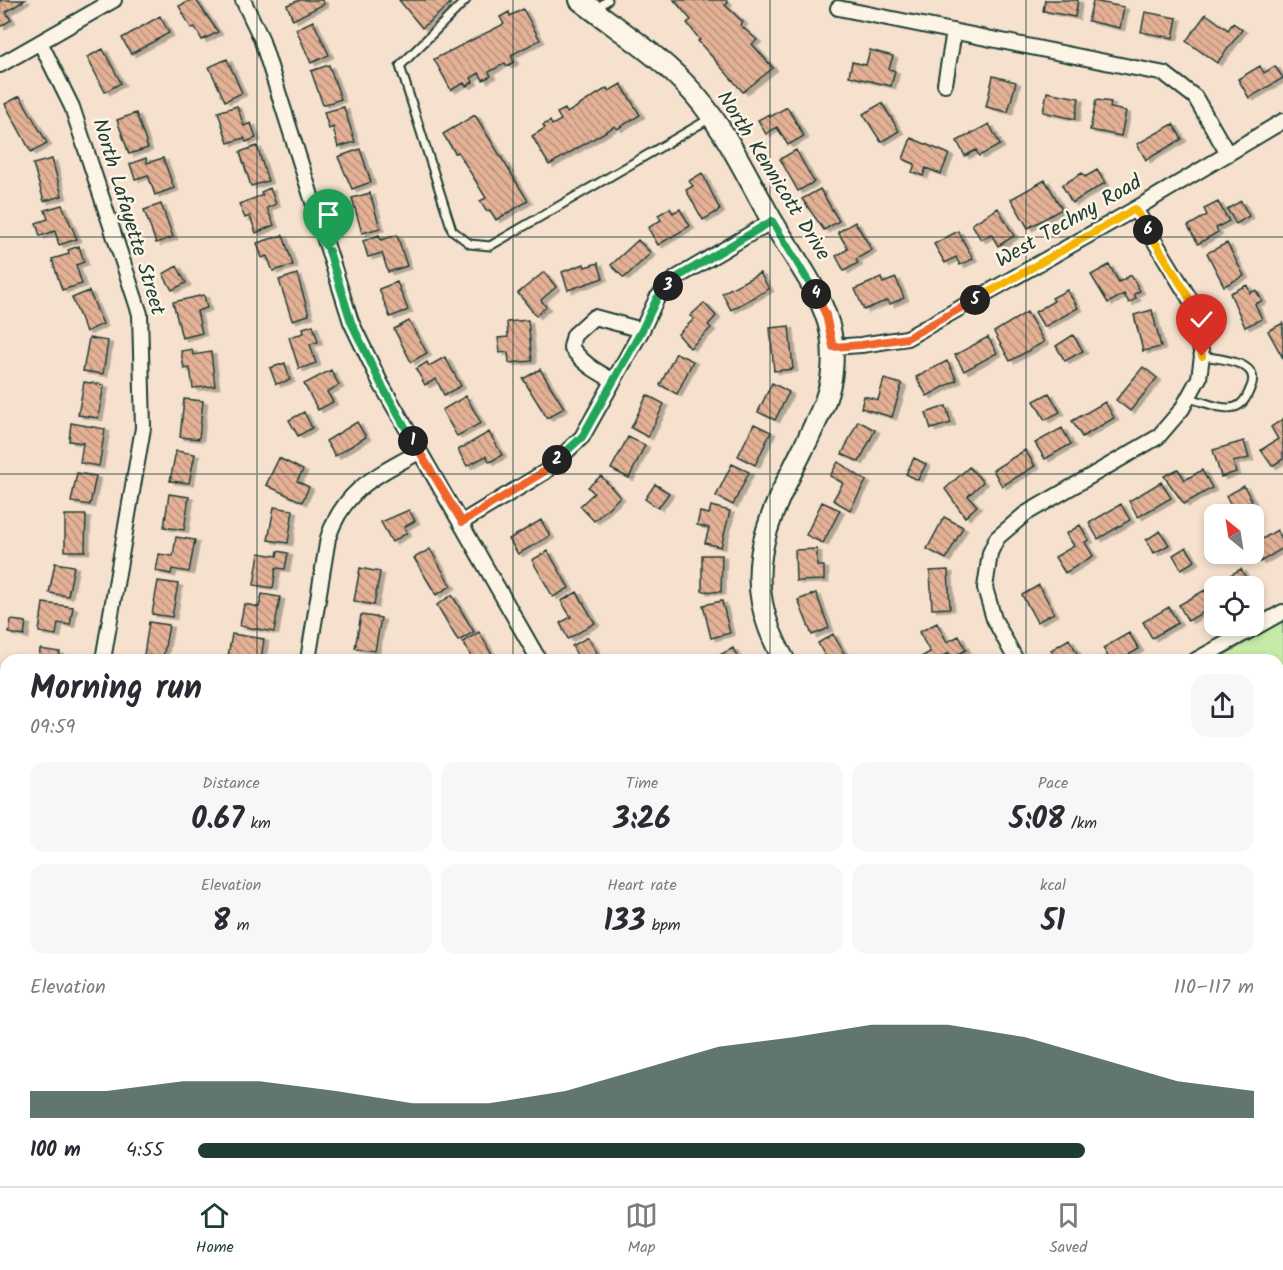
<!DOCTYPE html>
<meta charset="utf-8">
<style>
body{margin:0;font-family:Kalam,sans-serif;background:#f7f7f7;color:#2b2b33;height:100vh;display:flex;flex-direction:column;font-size:22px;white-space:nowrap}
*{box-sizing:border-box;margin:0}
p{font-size:20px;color:#7c7c81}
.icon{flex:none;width:33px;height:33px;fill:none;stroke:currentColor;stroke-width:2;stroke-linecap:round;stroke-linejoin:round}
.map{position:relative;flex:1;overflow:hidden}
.side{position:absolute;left:0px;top:654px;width:1284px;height:532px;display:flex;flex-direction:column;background:#fff;border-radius:18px 18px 0 0;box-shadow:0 3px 9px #0003}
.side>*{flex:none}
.needle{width:39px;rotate:330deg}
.controls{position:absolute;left:1204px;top:504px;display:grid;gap:12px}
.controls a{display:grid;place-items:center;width:60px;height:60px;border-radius:12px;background:#fff;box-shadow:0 3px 9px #0003;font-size:30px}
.pin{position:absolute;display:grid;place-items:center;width:51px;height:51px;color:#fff;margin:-62px -26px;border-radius:50% 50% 50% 0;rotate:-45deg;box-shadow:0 0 6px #0007}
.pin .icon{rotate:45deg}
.km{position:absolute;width:30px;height:30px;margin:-15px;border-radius:50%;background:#222;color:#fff;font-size:16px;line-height:30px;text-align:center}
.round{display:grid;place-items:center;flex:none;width:63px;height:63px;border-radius:18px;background:#f7f7f7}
.summary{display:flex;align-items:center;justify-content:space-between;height:102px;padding:0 30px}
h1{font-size:33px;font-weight:700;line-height:45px}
.stats{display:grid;grid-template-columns:repeat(3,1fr);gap:9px;height:102px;padding:6px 30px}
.stats div{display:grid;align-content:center;border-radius:15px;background:#f7f7f7;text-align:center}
.stats b{font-size:30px;font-weight:700}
.stats small{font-size:16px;font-weight:400}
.stats p{font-size:16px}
.chart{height:168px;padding:12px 30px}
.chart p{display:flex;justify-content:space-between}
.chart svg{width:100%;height:108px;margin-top:6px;fill:#1f3d34;opacity:.7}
ul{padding:0 30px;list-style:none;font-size:20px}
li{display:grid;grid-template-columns:96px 72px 1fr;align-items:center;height:45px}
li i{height:15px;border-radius:8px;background:#1f3d34}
.dock{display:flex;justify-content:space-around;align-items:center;height:84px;border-top:2px solid #e1e1e2;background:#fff;font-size:16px;color:#7c7c81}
.dock a{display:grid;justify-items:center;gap:3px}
.dock .on{color:#1f3d34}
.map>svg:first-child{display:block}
</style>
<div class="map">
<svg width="1283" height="1186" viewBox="0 0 1283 1186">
<defs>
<pattern id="building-back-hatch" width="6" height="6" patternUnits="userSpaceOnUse" patternTransform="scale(1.5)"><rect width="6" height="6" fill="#e4b196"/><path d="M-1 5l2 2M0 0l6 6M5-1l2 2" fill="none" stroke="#b8917b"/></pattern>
<filter id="shadow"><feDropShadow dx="4.5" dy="2.5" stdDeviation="0" flood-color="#0004"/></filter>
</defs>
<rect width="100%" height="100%" fill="#f5e1cd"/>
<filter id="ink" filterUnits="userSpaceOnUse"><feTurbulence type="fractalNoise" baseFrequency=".0167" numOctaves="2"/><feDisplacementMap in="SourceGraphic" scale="12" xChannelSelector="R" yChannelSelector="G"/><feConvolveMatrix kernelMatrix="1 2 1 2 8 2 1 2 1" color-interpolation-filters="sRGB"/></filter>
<g filter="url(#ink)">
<!-- green -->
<path fill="#c6eba6" stroke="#72946d" stroke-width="1.5" d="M1283,621v565h-68l-3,-5 66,-1v-520h-63z
M6,1148v32l226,1 -19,5h-213v-30z"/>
<!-- water -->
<path fill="#99cff7" stroke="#6895a9" stroke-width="1.5" d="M153,1180l1,6h-140l-3,-5z"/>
<!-- building -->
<path fill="url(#building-back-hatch)" stroke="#1f3d34" stroke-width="1.5" filter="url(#shadow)" d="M0,0h25l-19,12 5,8 -11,7z
M191,0h5l22,32 -16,8 -7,-13 -4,1 -12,-22z
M300,0h22l2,4 -31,16 -6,-15z
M399,0h47l4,4 -28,24z
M674,0h52l2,3 -3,2 18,17 -3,3 17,15 -5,4 21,24 -30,24 -45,-51 2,-1 -13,-17 4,-3z
M1045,0h33l-3,17 -32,-6z
M1093,1l31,6 -4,21 -32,-7z
M523,9l17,31 -29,15 3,7 -7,4 -2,-3 -16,9 2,4 -8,4 -4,-7 -8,5 2,4 -7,4 -2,-3 -13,7 -17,-31 70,-35 -4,-7 9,-5 1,4z
M1145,12l32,6 -4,20 -32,-6z
M1206,14l22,16 5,-7 9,7 -25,33 -31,-22z
M160,16l9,17 -38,21 -9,-16z
M313,21l16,34 -18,8 -15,-34z
M103,49l18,34 -16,9 -18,-35z
M870,50l23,6 -4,13 6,2 -4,15 -42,-10 3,-14 14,3z
M227,59l15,34 -17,8 -16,-34z
M329,65l12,34 -18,6 -12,-34z
M1260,66l4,7 11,-7 8,12 -34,20 -11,-19z
M993,76l23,6 -8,30 -22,-5z
M621,84l19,31 -23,14 -2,-3 -66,39 -17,-29 13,-8 -2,-3 7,-4 2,4 9,-5 -4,-7 8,-4 2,4 40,-25 2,3z
M1047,92l32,6 -4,21 -32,-7z
M20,96l27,47 -16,9 -26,-48z
M1096,100l15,2 -1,6 16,3 -5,25 -31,-6z
M882,103l17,28 -18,11 -18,-28z
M237,106l7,20 7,-3 5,15 -10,4 -2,-4 -16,5 -10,-31z
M344,107l11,35 -17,5 -5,-20 -4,2 -5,-17z
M787,107l17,29 -16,9 -11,-18 -11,7 -8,-14 11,-6 1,3z
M136,113l12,35 -19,6 -12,-34z
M475,115l53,86 -32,19 -6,-10 -4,1 -6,-10 6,-3 -28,-46 -3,1 -12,-19z
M989,124l11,21 -21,11 -3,-6 -11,6 -8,-15z
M1173,124l9,15 -36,21 -9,-16z
M911,138l38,16 -8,20 -15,-6 -3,8 -11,-4 3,-8 -12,-5z
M257,146l11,35 -17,5 -11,-34z
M360,149l11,33 -19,7 -14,-32z
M796,150l18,32 -16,9 -18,-32z
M146,158l1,5 16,-5 11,30 -19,7 -7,-20 -13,4 -5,-15z
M52,159l10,37 -18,5 -11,-37z
M1097,170l8,13 -33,20 -10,-18 20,-12 3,4z
M702,173l18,37 -17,10 -17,-30 7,-4 -4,-5z
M1045,180l17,29 -34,19 -17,-29z
M270,188l6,16 -9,4 7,17 -18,8 -6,-17 -5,2 -6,-14 24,-9 -2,-3z
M820,189l19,32 -15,9 -22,-31z
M370,193l10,35 -18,5 -10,-35z
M1241,201l8,15 -13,8 -9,-15z
M1218,202l11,19 -13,7 2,4 -20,12 -10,-18 19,-11 -3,-6z
M161,204l12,33 -17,6 -12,-33z
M62,205l15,34 -18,6 -4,-14 -15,5 -4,-13 12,-4 -3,-9z
M670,208l3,5 7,-4 10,17 -32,19 -10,-17 13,-8 -3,-5z
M998,208l16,28 -16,10 -7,-12 -10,6 -9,-16z
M855,222l17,28 -16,9 2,4 -14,8 -8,-15 12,-7 -10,-17z
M958,231l15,28 -13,6 -4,-8 -11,6 -11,-19z
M283,235l10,30 -20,6 -6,-15 -5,2 -5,-15z
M379,235l2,5 16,-5 10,31 -19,6 -6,-19 -14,4 -5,-16z
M638,240l13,13 -27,25 -13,-13z
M1227,243l17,33 -20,10 -17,-33z
M79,246l5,16 -8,3 6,19 -20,6 -10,-31 17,-5 -1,-4z
M598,263l5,15 -35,12 -6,-18 22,-8 1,3z
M1109,265l10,17 12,-7 9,16 -6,3 2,4 -7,5 -5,-9 -16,9 -17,-28z
M177,266l9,17 -14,7 -9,-16z
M544,272l12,15 -15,13 5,7 -10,9 -18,-23z
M760,273l9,16 -38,21 -9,-17z
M297,274l12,41 -17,5 -13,-40z
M881,278l2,5 13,-5 8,20 -14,6 -2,-4 -24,10 -9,-21z
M397,282l11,28 -18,7 -11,-28z
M1247,285l3,8 6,-3 6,11 -7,3 7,15 -17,8 -15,-34z
M1067,290l11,18 -34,19 -9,-15 19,-11 -2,-3z
M89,291l14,33 -17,8 -14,-34z
M204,295l3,13 -10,3 5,22 -20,5 -9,-36z
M704,303l12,13 -8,9 3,3 -21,20 -12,-14 16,-15 -4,-3z
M1152,310l9,37 -18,4 -9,-36z
M1027,312l17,30 -34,19 -16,-29z
M528,320l4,41 -23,2 -1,-11 -8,1 -2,-15 10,-1 -1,-15z
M409,321l18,32 -16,9 -17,-33z
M1283,323v35l-15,-27z
M313,325l5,17 -8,2 6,19 -17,6 -10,-32 15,-4 -1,-5z
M789,326l4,43 -19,2 -4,-43z
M1073,335l10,16 -18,10 -9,-15z
M988,337l9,16 -33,18 -9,-16z
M89,338l19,3 -5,33 -20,-3z
M192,349l1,6 18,-3 4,34 -22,2 -3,-20 -6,1 -3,-18z
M676,353l17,8 -16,33 -17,-9z
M445,357l16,29 -17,9 -8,-16 -11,6 -9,-16 11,-7 2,4z
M947,361l10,19 -30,16 -11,-19z
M285,363l5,17 -14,4 -6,-16z
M1143,367l14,11 -27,33 -14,-11z
M540,369l24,39 -17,10 -24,-39z
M331,370l8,15 -12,7 6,10 -15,8 -14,-26z
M884,379l18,5 -10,33 -31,-9 3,-12 14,4z
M84,382l20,3 -6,33 -20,-3z
M772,383l17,9 -14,28 -17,-8z
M1049,393l11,19 -15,8 -11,-19z
M647,395l17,9 -16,33 -17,-9z
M466,396l15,27 -24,13 -15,-26z
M184,399l19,2 -4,38 -19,-2z
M1105,402l9,16 -32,19 -10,-16z
M946,406l5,17 -20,6 -5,-16z
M304,412l8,16 -14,8 -9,-16z
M1283,419v40l-11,7 -11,-16 17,-11 -7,-12z
M858,421l17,9 -16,32 -17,-8z
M357,422l9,15 -31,19 -9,-15z
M71,423l34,6 -6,37 -19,-3 3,-20 -14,-2z
M754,424l17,8 -16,33 -17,-9z
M1062,428l9,16 -26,15 -10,-16z
M489,432l13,23 -12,7 -4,-6 -19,10 -9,-16z
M628,437l17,8 -16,33 -18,-9z
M1244,441l5,17 -16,4 3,10 -15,5 -8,-27z
M1025,450l10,16 -33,20 -9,-16z
M176,451l19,3 -6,29 -19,-2z
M279,458l24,12 -6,11 12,6 -7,15 -36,-17z
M914,458l12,6 -8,16 -12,-6z
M838,462l28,19 -16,29 -17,-10 10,-17 -13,-7z
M732,464l17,8 -16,33 -17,-9z
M969,467l14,15 -15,14 9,10 -12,11 -20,-28z
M1178,469l7,11 17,-10 10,18 -28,16 -20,-28z
M77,473l19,3 -6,29 -19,-3z
M601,476l19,21 -26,24 -14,-15 14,-13 -6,-6z
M1161,482l10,16 -33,19 -9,-16z
M655,484l14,9 -11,15 -13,-9z
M1244,486l8,15 -18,10 -8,-15z
M169,494l20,3 -5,33 -20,-3z
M822,502l18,8 -17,33 -17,-8z
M1121,504l9,16 -32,19 -9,-16z
M711,506l19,5 -9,36 -16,-4 4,-15 -12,-3 3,-13 9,2z
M274,507l19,3 -5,33 -20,-3z
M409,510l6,11 -11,6 3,6 -15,9 -11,-20z
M65,515h21l-1,36h-20z
M944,517l19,10 -17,32 -19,-10z
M541,520l9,16 -32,18 -9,-15z
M1080,525l9,15 -4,2 8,14 -28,17 -10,-16 19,-11 -8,-12z
M1277,530l6,11v7l-23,14 -6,-10v-8z
M1160,531l9,14 -15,8 -8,-13z
M176,537l19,3 -6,32 -17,-3 -1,5 -15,-3 3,-17 14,2z
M1186,547l9,14 -14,8 -8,-14z
M430,549l21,37 -15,9 -22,-37z
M817,549v17h7v14l-28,1 -1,-31z
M278,551l10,2 -3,16 -9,-1 -3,20 -19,-3 5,-32 18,3z
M548,551l21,37 -16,9 -21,-37z
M702,555h20l-1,37 -19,-1z
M55,563l19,3 -6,30 -19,-3z
M360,568l20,4 -6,33 -20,-4z
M1241,569l9,16 -34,1 -2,-2z
M948,570l2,38 -18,1 -2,-38z
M158,581l20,3 -6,33 -20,-3z
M1039,585l15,28 -17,9 -15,-27z
M1205,590l9,16 -26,15 -9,-16z
M577,592l18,31 -27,16 -8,-16 11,-6 -10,-16z
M816,593l13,35 -17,7 -14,-35z
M262,594l18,3 -6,35 -34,-6 4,-22 15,3z
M452,595l22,37 -16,9 -21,-36z
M722,601l8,32 -19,5 -8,-33z
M43,603l30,4 -3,18 -12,-2 -2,12 -17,-3z
M1169,607l9,16 -26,15 -9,-16z
M361,615l20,3 -6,33 -20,-3z
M11,620l15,2 -2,14 -15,-3z
M149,622l20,3 -6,33 -19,-3z
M937,623l10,19 12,-6 7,14 -15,8 -2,-5 -13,7h-14l-1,-3 9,-5 -11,-20z
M479,632l16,28h-22l-10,-18z
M1129,633l10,16 -19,11h-10l-7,-12z
M232,634l32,5 -3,21h-21l-12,-4z
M833,634l15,26h-21l-9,-17z
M588,637l13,23h-21l-8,-14z
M1069,639l12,21h-24l-6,-10z
M733,648l6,12h-24l-1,-2z
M40,649l20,3 -2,8h-19z
M0,749l6,2v19l-6,-2z
M0,1050l6,1v12h-2l-4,14z
M333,1180h19l3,6h-31z
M426,1180h24l-2,6 -22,-3z
M620,1180h24l-3,6h-22z
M720,1180h30l2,2 -5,4h-33z
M768,1180h21l1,6h-21z
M868,1180h39l-2,6h-32l-6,-2z
M1009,1180h23l-7,6h-23z
M1151,1180h11l3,6h-23z"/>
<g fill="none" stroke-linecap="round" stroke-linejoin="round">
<defs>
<path id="lane" d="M466,0l-66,66 52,164 18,14 20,2 219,-127
M596,9l12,-9
M1189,398c13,3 33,13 46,9 9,-3 12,-11 15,-18 14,-28 -31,-30 -48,-33"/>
<path id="street" d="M243,0l18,38 90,284 30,62 158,276
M838,8l327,66 30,23 33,57
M40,42l32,65 68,207 3,114 -40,232
M0,65l114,-65
M945,84l9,-52
M833,347l28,-2 46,-7 228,-129 148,-88
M614,381c-18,-10 -31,-17 -43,-34l3,-12 20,-18 48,13
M462,522l83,-50 37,-35 60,-107 15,-32 19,-20 96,-57
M308,660l20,-122c16,-49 48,-62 91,-86
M1016,660l-22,-41 -9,-31 5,-35 7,-15 28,-24 133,-77 24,-28 17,-31 3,-22 -11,-55 -56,-92
M1196,660l87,-48
M0,808l6,2
M274,1180l3,6
M493,1180l1,6
M830,1180v6
M580,1186l1,-6"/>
<path id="secondary" d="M580,0c33,26 74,52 103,82 39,39 61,89 88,137 18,31 41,60 54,94 7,18 9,39 7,58 -2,25 -14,46 -24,68 -40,80 -73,134 -24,221
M1083,1180l3,6"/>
</defs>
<!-- lane casing -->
<use href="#lane" stroke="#1f3d34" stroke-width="11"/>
<!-- street casing -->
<use href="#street" stroke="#1f3d34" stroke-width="18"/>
<!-- secondary casing -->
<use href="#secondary" stroke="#1f3d34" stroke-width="24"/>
<!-- path -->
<path stroke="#1f3d34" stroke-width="2" stroke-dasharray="6 4.5" stroke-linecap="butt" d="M1278,760l5,-1
M1278,1136l5,-3
M1278,1177l5,-3
M1262,1186l9,-6"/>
<!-- lane -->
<use href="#lane" stroke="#fcf5e5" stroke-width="7"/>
<!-- street -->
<use href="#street" stroke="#fcf5e5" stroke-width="14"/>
<!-- secondary -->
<use href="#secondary" stroke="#fcf5e5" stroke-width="20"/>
</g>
</g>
<g fill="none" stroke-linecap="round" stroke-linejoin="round" filter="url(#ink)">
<defs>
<path id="split-1" d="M329,251l22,71 30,62 32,57"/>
<path id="split-2" d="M413,441l49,81 83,-51 12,-11"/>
<path id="split-3" d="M557,460l25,-23 60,-107 15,-32 11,-12"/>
<path id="split-4" d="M668,286l8,-8 96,-57 44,73"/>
<path id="split-5" d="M816,294l10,21 7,32 28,-2 46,-7 68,-38"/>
<path id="split-6" d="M975,300l160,-91 13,21"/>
<path id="split-7" d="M1148,230l43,71 11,55"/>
</defs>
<!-- split-1 casing -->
<use href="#split-1" stroke="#fff" stroke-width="12"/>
<!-- split-2 casing -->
<use href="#split-2" stroke="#fff" stroke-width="12"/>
<!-- split-3 casing -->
<use href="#split-3" stroke="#fff" stroke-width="12"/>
<!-- split-4 casing -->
<use href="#split-4" stroke="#fff" stroke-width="12"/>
<!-- split-5 casing -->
<use href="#split-5" stroke="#fff" stroke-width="12"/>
<!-- split-6 casing -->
<use href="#split-6" stroke="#fff" stroke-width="12"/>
<!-- split-7 casing -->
<use href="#split-7" stroke="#fff" stroke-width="12"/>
<!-- split-1 -->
<use href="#split-1" stroke="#22a559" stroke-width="8"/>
<!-- split-2 -->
<use href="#split-2" stroke="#f0652b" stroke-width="8"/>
<!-- split-3 -->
<use href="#split-3" stroke="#22a559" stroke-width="8"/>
<!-- split-4 -->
<use href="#split-4" stroke="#22a559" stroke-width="8"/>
<!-- split-5 -->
<use href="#split-5" stroke="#f0652b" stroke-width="8"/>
<!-- split-6 -->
<use href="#split-6" stroke="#f5b400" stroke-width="8"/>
<!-- split-7 -->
<use href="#split-7" stroke="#f5b400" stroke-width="8"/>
</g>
<!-- grid -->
<path fill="none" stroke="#1f3d34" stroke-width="1.5" stroke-opacity="0.55" d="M257,0v660M513,0v660M770,0v660M1026,0v660M0,237h1283M0,474h1283M0,712h6M1278,712h5M0,949h6M1278,949h5M257,1180v6M513,1180v6M770,1180v6M1026,1180v6"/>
<g text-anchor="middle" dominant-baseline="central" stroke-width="5" stroke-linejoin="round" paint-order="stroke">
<!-- street labels -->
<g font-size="21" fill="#1f3d34" stroke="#fcf5e5">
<text transform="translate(773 176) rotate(58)">North Kennicott Drive</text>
<text transform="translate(128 217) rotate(73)">North Lafayette Street</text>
<text transform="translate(1069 222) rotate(-30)">West Techny Road</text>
</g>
</g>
</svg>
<div class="controls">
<a><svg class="needle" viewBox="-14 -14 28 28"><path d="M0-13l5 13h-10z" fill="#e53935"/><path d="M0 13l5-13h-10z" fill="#7c7c81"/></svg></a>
<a><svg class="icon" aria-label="locate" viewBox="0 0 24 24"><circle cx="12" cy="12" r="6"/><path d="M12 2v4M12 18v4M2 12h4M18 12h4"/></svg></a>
</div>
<div class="pin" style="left:329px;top:251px;background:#1e9e55"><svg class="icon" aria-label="arrive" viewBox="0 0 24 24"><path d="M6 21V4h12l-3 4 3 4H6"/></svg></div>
<div class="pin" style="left:1202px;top:356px;background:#d93025"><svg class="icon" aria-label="check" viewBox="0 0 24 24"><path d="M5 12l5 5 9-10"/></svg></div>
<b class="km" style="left:413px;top:441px">1</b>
<b class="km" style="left:557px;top:460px">2</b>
<b class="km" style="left:668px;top:286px">3</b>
<b class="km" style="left:816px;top:294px">4</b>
<b class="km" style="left:975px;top:300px">5</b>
<b class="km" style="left:1148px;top:230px">6</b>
<section class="side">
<div class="summary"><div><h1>Morning run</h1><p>09:59</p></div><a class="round"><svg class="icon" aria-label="share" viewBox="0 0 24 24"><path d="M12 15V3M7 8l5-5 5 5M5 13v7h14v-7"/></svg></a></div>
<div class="stats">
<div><p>Distance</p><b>0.67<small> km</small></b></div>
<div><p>Time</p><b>3:26</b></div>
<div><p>Pace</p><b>5:08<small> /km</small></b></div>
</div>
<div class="stats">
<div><p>Elevation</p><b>8<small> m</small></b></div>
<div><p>Heart rate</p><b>133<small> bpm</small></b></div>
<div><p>kcal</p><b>51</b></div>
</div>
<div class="chart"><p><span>Elevation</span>110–117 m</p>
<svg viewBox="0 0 160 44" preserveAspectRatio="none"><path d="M0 44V33L10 33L20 29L30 29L40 33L50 38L60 38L70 33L80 24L90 15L100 11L110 6L120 6L130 11L140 20L150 29L160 33V44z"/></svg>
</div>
<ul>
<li><b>100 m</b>4:55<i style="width:84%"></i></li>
</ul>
</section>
</div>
<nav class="dock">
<a class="on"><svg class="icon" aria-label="home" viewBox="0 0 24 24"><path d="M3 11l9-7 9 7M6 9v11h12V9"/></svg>Home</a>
<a><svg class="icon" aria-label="map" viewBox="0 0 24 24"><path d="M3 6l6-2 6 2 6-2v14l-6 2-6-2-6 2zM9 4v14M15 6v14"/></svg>Map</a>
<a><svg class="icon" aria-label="saved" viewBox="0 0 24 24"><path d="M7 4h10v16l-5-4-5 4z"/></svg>Saved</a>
</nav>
